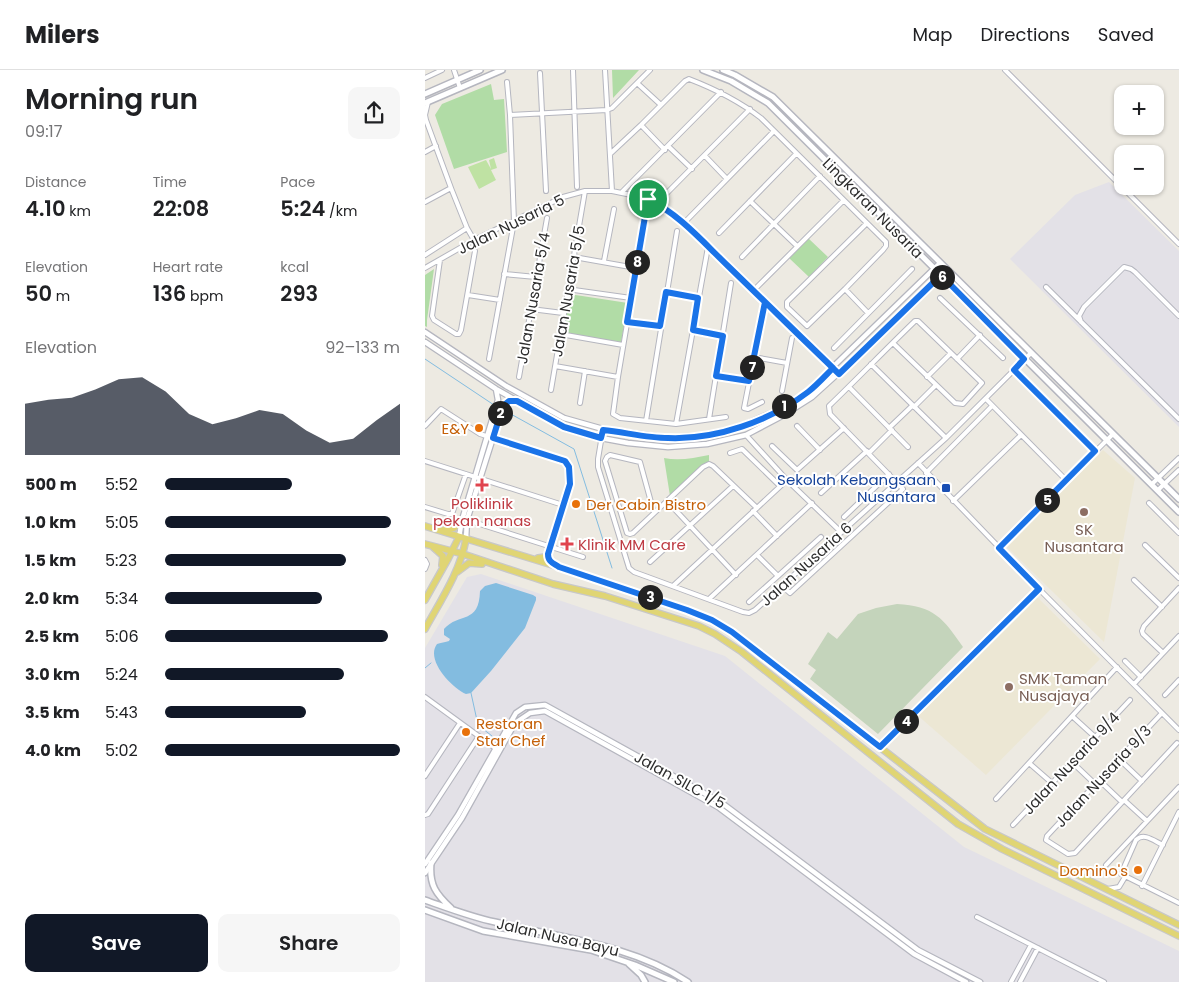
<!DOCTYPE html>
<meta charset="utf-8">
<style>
body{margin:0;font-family:Poppins,sans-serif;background:#f6f6f6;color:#202124;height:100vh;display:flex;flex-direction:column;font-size:19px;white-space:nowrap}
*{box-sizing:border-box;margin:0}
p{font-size:16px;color:#757577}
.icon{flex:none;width:28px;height:28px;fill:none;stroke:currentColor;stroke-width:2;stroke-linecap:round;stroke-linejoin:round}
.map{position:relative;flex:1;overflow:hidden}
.drawer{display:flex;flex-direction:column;background:#fff;width:425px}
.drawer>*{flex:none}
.fabs{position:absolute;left:689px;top:15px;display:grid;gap:10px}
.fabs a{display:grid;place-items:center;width:50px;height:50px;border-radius:10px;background:#fff;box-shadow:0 1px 4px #0004;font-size:25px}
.pin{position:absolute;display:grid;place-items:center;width:42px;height:42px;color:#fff;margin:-21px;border:2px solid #fff;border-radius:50%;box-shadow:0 1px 5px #0007}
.km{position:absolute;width:25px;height:25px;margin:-12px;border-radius:50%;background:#222;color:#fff;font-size:14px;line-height:25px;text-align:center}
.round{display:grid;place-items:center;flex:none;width:52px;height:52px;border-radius:10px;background:#f6f6f6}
.overview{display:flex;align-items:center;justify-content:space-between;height:85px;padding:0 25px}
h1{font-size:28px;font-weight:600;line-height:38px}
.metrics{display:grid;grid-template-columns:repeat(3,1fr);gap:8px;height:85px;padding:5px 25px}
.metrics div{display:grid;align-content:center}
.metrics b{font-size:21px;font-weight:600}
.metrics small{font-size:14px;font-weight:400}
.metrics p{font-size:14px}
.chart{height:140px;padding:10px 25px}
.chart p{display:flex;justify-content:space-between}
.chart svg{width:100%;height:90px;margin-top:5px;fill:#111827;opacity:.7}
.button{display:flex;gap:10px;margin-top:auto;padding:10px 25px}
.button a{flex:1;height:58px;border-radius:10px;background:#111827;color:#fff;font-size:20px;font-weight:600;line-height:58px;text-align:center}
.button a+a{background:#f6f6f6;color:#202124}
ul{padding:0 25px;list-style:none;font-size:16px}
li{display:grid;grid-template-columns:80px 60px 1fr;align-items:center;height:38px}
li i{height:12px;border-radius:6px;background:#111827}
header{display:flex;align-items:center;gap:30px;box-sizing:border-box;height:70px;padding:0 25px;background:#fff;border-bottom:1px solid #e0e0e0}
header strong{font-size:24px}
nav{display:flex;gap:28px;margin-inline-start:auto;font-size:18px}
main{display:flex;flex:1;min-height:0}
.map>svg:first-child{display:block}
</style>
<header>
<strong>Milers</strong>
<nav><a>Map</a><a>Directions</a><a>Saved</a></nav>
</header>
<main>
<section class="drawer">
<div class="overview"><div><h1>Morning run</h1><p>09:17</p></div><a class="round"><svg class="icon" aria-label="share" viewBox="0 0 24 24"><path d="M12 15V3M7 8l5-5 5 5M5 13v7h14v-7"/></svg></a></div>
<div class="metrics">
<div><p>Distance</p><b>4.10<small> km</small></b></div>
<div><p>Time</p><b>22:08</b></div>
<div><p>Pace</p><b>5:24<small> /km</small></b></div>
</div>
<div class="metrics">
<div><p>Elevation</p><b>50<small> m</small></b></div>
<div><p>Heart rate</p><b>136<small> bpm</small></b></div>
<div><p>kcal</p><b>293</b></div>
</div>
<div class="chart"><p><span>Elevation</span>92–133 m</p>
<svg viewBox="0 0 160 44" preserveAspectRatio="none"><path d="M0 44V19L10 17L20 16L30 12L40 7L50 6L60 13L70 24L80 29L90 26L100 22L110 24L120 32L130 38L140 36L150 27L160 19V44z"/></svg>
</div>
<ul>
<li><b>500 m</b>5:52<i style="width:54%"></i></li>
<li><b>1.0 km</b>5:05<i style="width:96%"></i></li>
<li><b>1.5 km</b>5:23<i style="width:77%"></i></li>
<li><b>2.0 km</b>5:34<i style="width:67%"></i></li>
<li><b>2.5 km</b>5:06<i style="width:95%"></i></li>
<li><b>3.0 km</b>5:24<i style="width:76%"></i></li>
<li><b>3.5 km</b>5:43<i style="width:60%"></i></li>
<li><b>4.0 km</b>5:02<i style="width:100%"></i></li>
</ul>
<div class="button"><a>Save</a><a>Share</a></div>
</section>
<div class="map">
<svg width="754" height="912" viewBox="0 0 754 912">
<rect width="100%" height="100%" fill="#edeae2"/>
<!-- industrial -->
<path fill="#e3e1e7" d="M684,112l70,69v176l-169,-168 65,-64z
M56,504l244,82 239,191 215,104v31h-754v-334l42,-71z"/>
<!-- education -->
<path fill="#ece7d4" d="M678,380l32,28 -31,164 -98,-96z
M611,526l64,63 -114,116 -70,-61z"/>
<!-- green -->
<path fill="#b1dca6" d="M187,0h27l-26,28z
M66,14l3,16 10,-1 3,53 -53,17 -19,-54 7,-11z
M383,168l20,19 -19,20 -20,-19z
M9,199l-7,51v7l-2,-1v-51z
M144,224l59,9 -7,40 -58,-9z
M284,385v8l-39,33 -6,-38c15,3 30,0 45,-3z"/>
<!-- cemetery -->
<path fill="#c4d4bb" d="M472,534c37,2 46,14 66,43l-85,87 -68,-55 6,-9 -8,-6 20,-32 9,7 21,-25 18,-6z"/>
<!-- pitch -->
<path fill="#bfe2a3" d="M69,88l3,10 -6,2 5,10 -17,9 -11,-22 18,-7 5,9 -2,-9z"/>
<!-- water -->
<path fill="#83bce0" d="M71,513l37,12 3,2v3l-11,28 -34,43 -20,22 -5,1c-14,-6 -41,-34 -29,-50 3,-1 9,-2 12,-3l1,-2 -6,-4v-6c15,-17 35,-4 36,-38l5,-5z"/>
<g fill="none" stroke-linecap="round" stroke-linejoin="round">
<!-- stream -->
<path stroke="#83bce0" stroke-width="1" d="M0,289l69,46
M84,343l65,36 38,119
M0,598l6,-5
M46,623l7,32 14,11"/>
<defs>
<path id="minor" d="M29,0l6,18
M148,0l4,117
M180,0l7,121
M580,0l174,174
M115,3l6,118
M0,8l17,-8
M212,13l24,22
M3,32l-3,13 1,5 25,68
M85,45l97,-5 5,-2 38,-38
M216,55l24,25
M243,76l24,23
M0,82l11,-6
M185,84l31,-29 44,-44 4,-2c26,10 50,22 72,39l125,124v4l-3,4 -38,39 -38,37 -20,-19v-5l79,-78
M280,86l22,23
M197,122l99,-100
M240,125l85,-86
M223,129l-30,178 -5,37 7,4 56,6 50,-7
M325,131l47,45
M0,132l26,-14 16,40 7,12
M259,153l90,-92
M294,163l77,-79
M0,185l42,-27
M149,187l62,11
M317,187l78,-81
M15,190l-8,56 2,4 22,14h3l2,-4 14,-79
M179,191l10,-52
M0,198l49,-28 89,-43 22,-6h27l29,6 17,7 26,19 155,151
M79,204l32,3
M621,217l133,132
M142,219l64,9
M420,219l23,24
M328,221l90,-90
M241,222l32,6
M43,225l32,5
M515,228l63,60
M106,239l32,4
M202,252l33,4
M656,252l-2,-6 5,-9 40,-40 7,2 4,3 44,44
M268,260l30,6
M135,264l63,11
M409,278l78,-79
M329,287l33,6
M64,289l25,-137 -4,-107 -3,-33
M532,289l23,-24
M446,294l75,74
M130,296l63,11
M589,300l81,81
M291,306l33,5
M94,307l28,-159
M502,307l24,-24
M424,317l59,60
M126,320l34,-199
M357,321l10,-53
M561,329l81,82
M337,332l-14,7 -4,-1 21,-106
M155,333l5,-32
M489,337l22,-22
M284,349l22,-136
M221,351l31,-190
M251,354l32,-177
M0,356l16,-17 39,25 84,27 5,6 1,17 -22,70
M372,356l23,24
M464,358l23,-22
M178,359l-5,30v8l31,101 5,4 11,4 98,36 6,1 6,-3 191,-172 85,-85
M321,365l41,45 54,52
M347,376l25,24 47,-42
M305,383l12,-4 38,37
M444,383l23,-23
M0,391l138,44
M493,393l121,126 140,141
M501,403l66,-67
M727,414l27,-26
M733,420l21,-20
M396,423l46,-42
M242,431l69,74
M528,431l68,-66
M724,433l30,30
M0,437l23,7h4l14,-40
M328,441l24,25
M229,443l-14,-51 -30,-7 -3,2 -2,4 22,72 3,1 3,-1 70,-66 6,-3 4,2 44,42
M419,447l45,-43
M42,450l116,37
M720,475l34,33
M574,478l114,-114
M0,490l2,4 -2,5
M225,492l83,-76
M353,506l43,-39
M709,510l28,27
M248,516l114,-106
M357,516l8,7 113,-104 -73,-75 -1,-8c29,-28 57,-57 86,-85h3l64,62 -19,21 -8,-1 -62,-60
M284,529l103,-96
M324,532l29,-26 -21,-21
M738,583l-20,-19 -1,-3 2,-5 35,-38
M700,591l16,16
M709,614l45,-48
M740,625l14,-15
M0,627l70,51
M737,643l-115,123 -1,4 22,14 7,-1 102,-110
M647,646l23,21
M455,677l159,-158
M694,689l23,22
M647,692l23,22
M604,693l23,20
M0,706l35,-53
M674,710l23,22
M571,729l121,-132
M699,730l23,21
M0,745l3,-1 51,-78
M588,755l117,-125
M738,775c-9,-4 -19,-13 -27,-5l-15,34 58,29
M681,795l73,-78
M717,816l37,-74
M683,819l11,-2 6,-10
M552,847l127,65
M586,912l20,-37
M595,912l18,-34"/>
<path id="tertiary" d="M0,262l81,54 58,32 39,11 65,9 39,-2 37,-11 34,-15 29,-18 133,-129
M0,272l71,47 68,38 37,11 27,5 40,4 39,-3 39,-9 36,-19 30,-19 75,-68 60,-59
M34,467l3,-17 36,-120 -2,-11
M41,469l1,-19 36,-114 7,-5h6
M0,794l33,-49 58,-102 9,-6 20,-2 177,98 196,147 62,32
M0,803l37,-55 53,-95 15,-10 15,-2 173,96 196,147 52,28"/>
<path id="secondary" d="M278,0l28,11 37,22 411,409
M298,0l12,5 38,22 406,402
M0,24l55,-24
M0,33l77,-33
M6,793c-2,22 5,31 20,45
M0,830c23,8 46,17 70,22 65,16 136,22 193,60
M0,840l58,21 108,19 44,15 39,17
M204,894l12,11 4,7"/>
<path id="primary" d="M0,456l134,41 128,43 25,10 20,12 253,197 194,96
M18,460l11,-2 8,-8
M0,474l38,10 90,30 52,12 94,30 16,8 27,18 216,172 44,25 177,87
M8,477l10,9 -1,9
M113,488l7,-1 3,-3v4l5,5
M32,502l12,-9 13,1
M0,530l23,-41 11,-22
M0,559c16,-29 35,-57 41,-90"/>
</defs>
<!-- minor casing -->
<use href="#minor" stroke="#b5b6bf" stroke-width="6"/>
<!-- tertiary casing -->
<use href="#tertiary" stroke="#b5b6bf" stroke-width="7"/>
<!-- secondary casing -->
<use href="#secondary" stroke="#b5b6bf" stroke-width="8"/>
<!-- primary casing -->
<use href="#primary" stroke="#c8c8c8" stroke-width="8"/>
<!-- minor -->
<use href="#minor" stroke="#fff" stroke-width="4"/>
<!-- tertiary -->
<use href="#tertiary" stroke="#fff" stroke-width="4.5"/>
<!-- secondary -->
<use href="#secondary" stroke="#fff" stroke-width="5"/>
<!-- primary -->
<use href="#primary" stroke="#e0d574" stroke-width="5.5"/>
</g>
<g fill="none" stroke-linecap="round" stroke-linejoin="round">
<defs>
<path id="route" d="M223,129c31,15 55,43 80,67 35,34 70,68 105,102 -8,8 -16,17 -25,24 -38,29 -92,48 -140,46 -21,0 -44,-6 -65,-8l-2,8 -37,-11 -47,-26h-8l-6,5 -10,32 72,23 4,6 1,17 -22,70c0,8 5,9 11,13l128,43 25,10 20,12 148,115 159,-158 -40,-41 96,-97 -81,-81 10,-11 -83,-84 -102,99c-25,-24 -50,-48 -74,-72l-16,79 -33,-5 7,-40 -30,-6 5,-32 -32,-6 -6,34 -33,-4 21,-123"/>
</defs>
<!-- route casing -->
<use href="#route" stroke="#fff" stroke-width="10"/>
<!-- route -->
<use href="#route" stroke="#1a73e8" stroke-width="6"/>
</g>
<!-- markers -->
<g fill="#e8710a" stroke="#fff" stroke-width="2">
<circle cx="54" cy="358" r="5"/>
<circle cx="151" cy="434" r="5"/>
<circle cx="41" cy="662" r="5"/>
<circle cx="713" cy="800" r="5"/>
</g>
<g fill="#e0444e" stroke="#fff" stroke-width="2">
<path d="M54.5 407.5h5v5h5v5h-5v5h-5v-5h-5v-5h5z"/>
<path d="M139.5 466.5h5v5h5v5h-5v5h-5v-5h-5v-5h5z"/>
</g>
<rect fill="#1a4fb4" stroke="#fff" stroke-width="2" x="516" y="413" width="10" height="10" rx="2.5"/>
<g fill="#8d6e63" stroke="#fff" stroke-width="2">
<circle cx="659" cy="442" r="5"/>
<circle cx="584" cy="617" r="5"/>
</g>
<g text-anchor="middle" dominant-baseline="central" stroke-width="4" stroke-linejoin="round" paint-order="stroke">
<!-- street labels -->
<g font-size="15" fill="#2d2d2d" stroke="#fff">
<text transform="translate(448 138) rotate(45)">Lingkaran Nusaria</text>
<text transform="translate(86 154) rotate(-26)">Jalan Nusaria 5</text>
<text transform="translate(143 221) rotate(-80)">Jalan Nusaria 5/5</text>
<text transform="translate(108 228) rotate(-80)">Jalan Nusaria 5/4</text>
<text transform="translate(381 494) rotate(-42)">Jalan Nusaria 6</text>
<text transform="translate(646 693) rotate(-47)">Jalan Nusaria 9/4</text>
<text transform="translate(678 706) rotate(-47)">Jalan Nusaria 9/3</text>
<text transform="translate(255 710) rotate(29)">Jalan SILC 1/5</text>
<text transform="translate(133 867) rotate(13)">Jalan Nusa Bayu</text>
</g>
<!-- food labels -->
<g font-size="15" fill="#c56008" stroke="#fff" text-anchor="end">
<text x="44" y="358">E&amp;Y</text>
<text x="161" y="434" text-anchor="start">Der Cabin Bistro</text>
<text x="51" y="653" text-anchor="start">Restoran<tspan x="51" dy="17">Star Chef</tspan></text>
<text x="703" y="800">Domino's</text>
</g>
<!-- transit labels -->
<g font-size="15" fill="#164399" stroke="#fff" text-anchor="end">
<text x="511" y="409">Sekolah Kebangsaan<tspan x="511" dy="17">Nusantara</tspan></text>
</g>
<!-- health labels -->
<g font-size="15" fill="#be3a42" stroke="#fff">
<text x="57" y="433">Poliklinik<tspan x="57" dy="17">pekan nanas</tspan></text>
<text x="153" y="474" text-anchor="start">Klinik MM Care</text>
</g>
<!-- education labels -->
<g font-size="15" fill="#785e54" stroke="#fff">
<text x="659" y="459">SK<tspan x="659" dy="17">Nusantara</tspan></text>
<text x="594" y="608" text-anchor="start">SMK Taman<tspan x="594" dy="17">Nusajaya</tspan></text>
</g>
</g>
</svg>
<div class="fabs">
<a>+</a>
<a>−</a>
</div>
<div class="pin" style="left:223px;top:129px;background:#1e9e55"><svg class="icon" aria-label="arrive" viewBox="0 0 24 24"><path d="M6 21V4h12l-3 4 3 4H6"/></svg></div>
<b class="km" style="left:359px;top:336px">1</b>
<b class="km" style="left:75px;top:343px">2</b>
<b class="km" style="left:225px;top:527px">3</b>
<b class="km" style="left:481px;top:651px">4</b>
<b class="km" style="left:622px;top:430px">5</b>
<b class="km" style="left:517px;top:207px">6</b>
<b class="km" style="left:327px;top:297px">7</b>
<b class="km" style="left:212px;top:192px">8</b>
</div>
</main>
